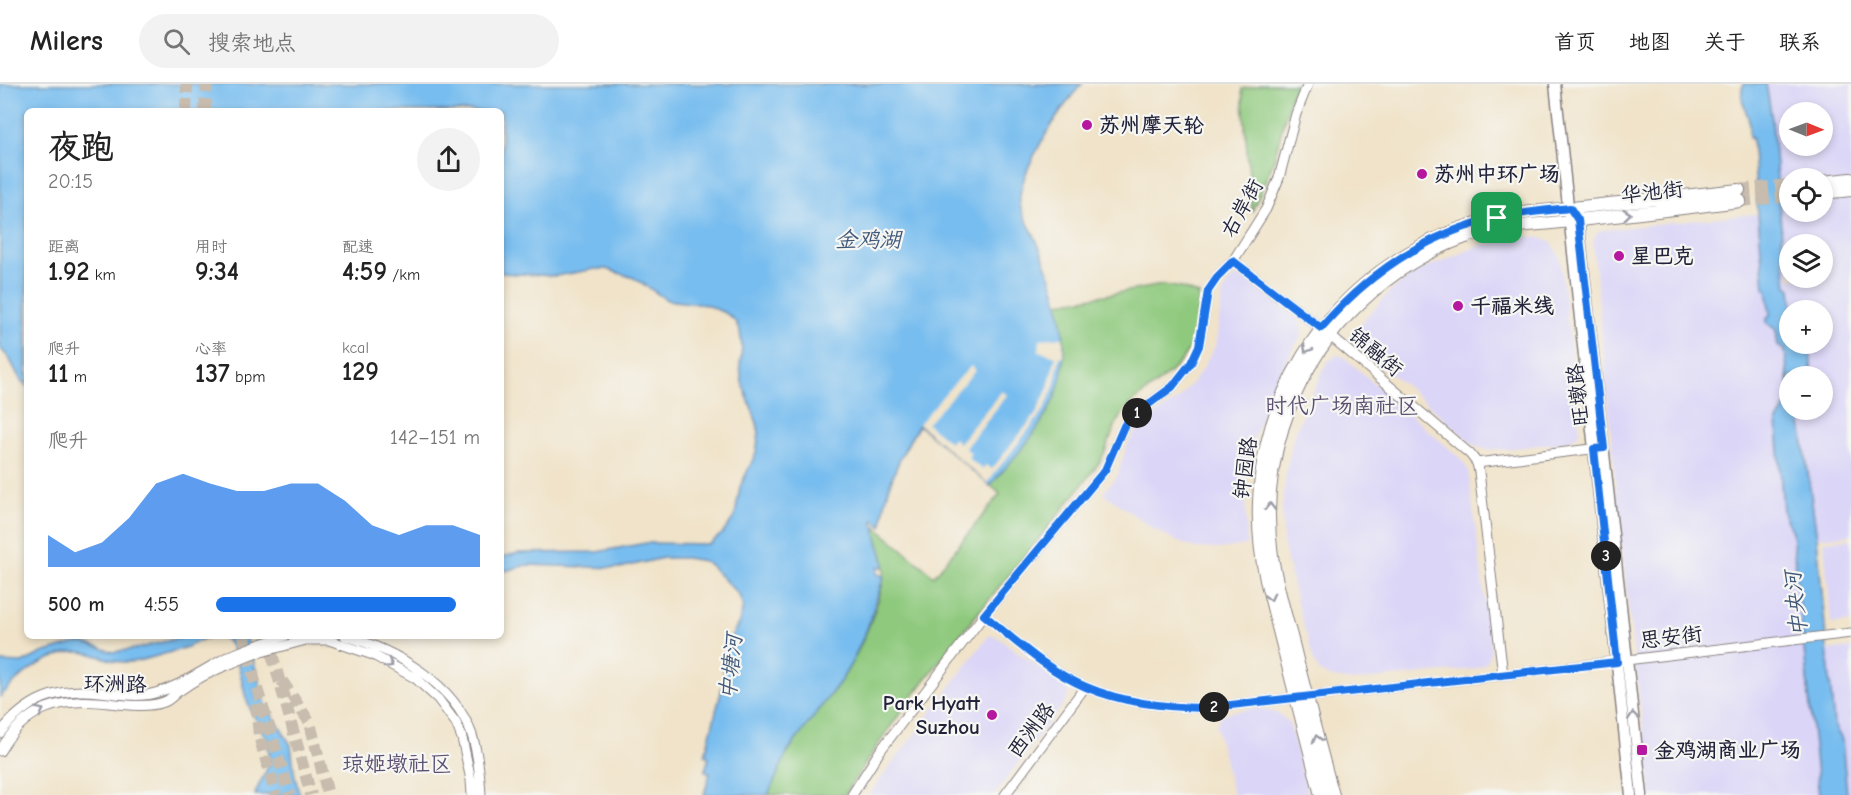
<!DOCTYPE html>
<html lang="zh">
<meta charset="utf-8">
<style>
body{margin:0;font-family:"Comic Neue","LXGW WenKai TC",sans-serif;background:#f2f2f2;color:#222;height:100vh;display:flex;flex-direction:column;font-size:22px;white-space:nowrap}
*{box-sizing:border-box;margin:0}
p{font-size:20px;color:#767676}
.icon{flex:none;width:33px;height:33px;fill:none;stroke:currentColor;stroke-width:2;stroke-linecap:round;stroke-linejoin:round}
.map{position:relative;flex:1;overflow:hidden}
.side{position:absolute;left:24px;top:24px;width:480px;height:531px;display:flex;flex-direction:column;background:#fff;border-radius:9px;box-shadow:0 3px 9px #0003}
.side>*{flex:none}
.needle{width:39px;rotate:91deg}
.tools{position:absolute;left:1779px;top:18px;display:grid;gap:12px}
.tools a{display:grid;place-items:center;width:54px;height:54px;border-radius:50%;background:#fff;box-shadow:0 3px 9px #0003;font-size:30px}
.pin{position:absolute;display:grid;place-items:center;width:51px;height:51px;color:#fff;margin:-26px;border-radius:12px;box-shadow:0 3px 9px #0006}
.km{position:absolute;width:30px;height:30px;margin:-15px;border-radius:50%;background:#222;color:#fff;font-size:16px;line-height:30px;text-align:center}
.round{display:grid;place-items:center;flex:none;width:63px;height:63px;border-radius:32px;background:#f2f2f2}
.summary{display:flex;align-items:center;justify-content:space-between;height:102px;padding:0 24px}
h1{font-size:33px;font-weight:600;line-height:45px}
.figures{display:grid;grid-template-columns:repeat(3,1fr);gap:9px;height:102px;padding:6px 24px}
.figures div{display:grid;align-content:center}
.figures b{font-size:26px;font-weight:600}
.figures small{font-size:16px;font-weight:400}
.figures p{font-size:16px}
.chart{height:168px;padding:12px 24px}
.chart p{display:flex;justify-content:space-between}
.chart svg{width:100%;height:108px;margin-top:6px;fill:#1a73e8;opacity:.7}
ul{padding:0 24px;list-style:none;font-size:20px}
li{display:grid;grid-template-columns:96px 72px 1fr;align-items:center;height:45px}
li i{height:15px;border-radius:8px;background:#1a73e8}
header{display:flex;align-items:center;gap:36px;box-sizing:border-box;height:84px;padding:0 30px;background:#fff;border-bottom:2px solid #e0e0e0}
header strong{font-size:28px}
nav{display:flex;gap:33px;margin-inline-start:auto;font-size:21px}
.search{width:420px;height:54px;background:#f2f2f2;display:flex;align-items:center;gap:15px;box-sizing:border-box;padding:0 21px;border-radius:33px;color:#767676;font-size:22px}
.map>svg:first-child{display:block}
</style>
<header>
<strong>Milers</strong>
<div class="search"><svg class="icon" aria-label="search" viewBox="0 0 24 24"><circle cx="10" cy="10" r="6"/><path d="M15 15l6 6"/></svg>搜索地点</div>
<nav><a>首页</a><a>地图</a><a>关于</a><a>联系</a></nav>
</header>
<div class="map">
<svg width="1851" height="711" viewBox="0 0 1851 711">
<rect width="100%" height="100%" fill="#f6f6f2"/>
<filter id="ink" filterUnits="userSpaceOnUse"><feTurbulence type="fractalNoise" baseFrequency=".0167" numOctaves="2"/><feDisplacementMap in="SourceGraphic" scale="12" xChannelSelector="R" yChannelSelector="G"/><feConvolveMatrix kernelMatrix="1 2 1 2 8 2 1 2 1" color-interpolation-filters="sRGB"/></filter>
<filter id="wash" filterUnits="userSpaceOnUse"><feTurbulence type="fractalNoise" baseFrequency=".008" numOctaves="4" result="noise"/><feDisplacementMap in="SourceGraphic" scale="24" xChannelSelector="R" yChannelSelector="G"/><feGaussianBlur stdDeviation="1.35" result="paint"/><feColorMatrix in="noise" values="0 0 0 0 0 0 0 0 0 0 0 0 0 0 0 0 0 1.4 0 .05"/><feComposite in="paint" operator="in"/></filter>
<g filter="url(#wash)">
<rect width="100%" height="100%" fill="#f0e3c9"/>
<!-- built -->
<path fill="#dbd6f7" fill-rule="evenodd" d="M1766,0h85v451l-34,3 -3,-7 -5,-58 -8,-50 9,-13h12v-34h-10l-2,-25 -8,-7h20v-34h-29l-2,-21 -4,-3 -15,-167zM1790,28h32v34h-32zM1790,94h32v34h-32zM1790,160h32v34h-32z
M1757,130l7,73h3l3,28 -3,3 10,12 1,16 7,4 4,38v13l-12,20 6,91 9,20 13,120 46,-4v147h-200l-28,-234 -30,-319 4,-9 5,-3z
M1527,152l14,2 11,5 8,15 20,173 -5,7 -11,4 -65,8 -14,-1 -10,-3 -60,-53 -59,-47 -1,-12 10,-15 26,-28 25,-19 62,-26z
M1236,193l11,4 52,39 2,5 1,9 -29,50 -22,62 -6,39 2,60 -28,4 -24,-1 -17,-6 -26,-14 -49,-35 14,-17 9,-28 9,-16 9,-9 36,-25 22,-28 13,-24 2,-11 6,-42 6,-11z
M1337,271l7,2 116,101 8,11 23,179 -2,11 -4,5 -11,5 -122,12 -23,-4 -9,-5 -6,-10 -18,-63 -13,-57 -1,-34 4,-34 8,-40 33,-72z
M1851,455v83l-20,2 -7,-83z
M989,551l7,1 72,53v9l-74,97h-125z
M1257,624l20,5 12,9 19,73h-75l-17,-69 3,-8 7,-5z"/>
<!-- green -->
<path fill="#8ec97d" stroke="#58765c" stroke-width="1.5" d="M1265,0h32l-6,11 -18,68 -21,49 -10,-123z
M1163,201l19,3 17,7c-2,53 -10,63 -50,95 -10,7 -20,14 -27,24 -12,16 -13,37 -26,53 -84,109 -179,211 -251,328h-77c9,-25 21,-48 37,-69 12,-16 26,-31 37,-47 17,-26 37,-72 42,-103 3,-21 -9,-30 -8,-49l58,49 66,-82 -15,-14 78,-124v-19l-5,-34z"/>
<!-- water -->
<path fill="#78bdef" stroke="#4d7095" stroke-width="1.5" d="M0,0h1082c-20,21 -66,91 -62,120 1,11 11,23 15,33 20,47 39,101 23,151 -12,38 -43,68 -68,98l-71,-61c-20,31 -35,64 -37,102l-8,-7 -2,3 4,4c-1,16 8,23 8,40h-6l-1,7 7,2 -17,53 -15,33 -10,17 -54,72 -20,44h-64l6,-22 -5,-2 4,-14 -4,-2 19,-75 -1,-20 3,-13 14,-27 3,-14 -4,-11 -29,-30 -6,-4 -18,-3h-23l-43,10 -93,-3 -26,7v-15l18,-4 78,-1 49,-9 63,1 14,-11 12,-17 5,-29 16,-34 3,-20 -2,-10 -15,-41 -2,-16 2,-18 -2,-17 -5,-10 -8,-7 -20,-9 -40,-5 -33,-22 -28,-9h-11l-39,7 -55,-3v-162h-474v276l-7,-8 -11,-21 -9,-10z
M1744,0h22l6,35 12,143 3,24 4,3 2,21h-3v34h12l8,7 2,25h-22l-1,12 -4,-38 -7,-4 -2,-16 -9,-7v-5l3,-3 -3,-27h-3l-12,-150h-3c0,-7 1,-15 -1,-21 -3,-9 -10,-23 -4,-33z
M1789,317l1,9h20l-9,13 16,115 17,187 8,15 5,55h-28l-27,-263 -9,-20 -6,-91z
M186,552h60l20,69 25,40 4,32 5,18h-45c5,-17 15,-23 14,-42 -1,-19 -18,-37 -23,-55 -4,-13 -9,-52 -21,-59 -4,-2 -9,-3 -13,-2 -9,0 -17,7 -25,10 -16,5 -32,10 -49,14 -28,6 -46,-14 -71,-8 -30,8 -46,22 -67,44v-35l22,1 20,-10 33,-10h10l28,9 22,-3z"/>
<!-- pier -->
<path fill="#f0e3c9" d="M1063,253v20l-3,-1 -6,30 -10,24 -57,73 -68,-59 28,-33 24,-25 4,5 -48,53 23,18 4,-4 5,5 43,-52 5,4 -42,53 6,5 -3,5 14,11 4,-4 6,4 44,-55 12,-26 8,-32 -17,-5 1,-12z"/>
</g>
<g filter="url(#ink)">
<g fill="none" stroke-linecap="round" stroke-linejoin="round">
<!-- primary-tunnel -->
<path stroke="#c7bcad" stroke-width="12" stroke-dasharray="12 6" stroke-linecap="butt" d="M186,27l1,-27
M205,27l2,-27
M1739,106l51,-5
M1740,117l50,-5
M244,552l10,43 36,116
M267,552l44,159
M282,597l28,42 18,72
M256,620l3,32 17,59"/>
<defs>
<path id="tertiary" d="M1233,177l88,67 149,126 7,9 2,9 24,203
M1477,379l122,-15
M984,531c32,26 63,56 102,72 37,16 78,20 118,21l299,-33 348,-42
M345,552c50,14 109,47 127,99 6,19 8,40 9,60
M252,563l33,-11
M254,570l52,-14h23l44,15 42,23 23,21 18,24 6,15 9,42 1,15
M0,649c27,-34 57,-46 100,-41 18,2 38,6 55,1 26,-7 50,-24 74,-37
M0,667c25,-44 61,-54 109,-48 17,2 38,5 55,-1 6,-2 10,-8 15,-11 15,-11 35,-21 53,-28
M852,711l28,-44 104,-136 121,-145 19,-44 6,-8 42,-31 19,-24 8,-17 9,-55 11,-16 14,-14 33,-52 13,-31 17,-64 12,-30
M1005,711l80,-108"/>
<path id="secondary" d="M1555,0l76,711
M1574,131l4,5 64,575"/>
<path id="primary" d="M1822,98l29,-3
M1822,109l29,-3
M1321,711l-55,-215c-35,-163 61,-316 221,-360 27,-8 57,-9 85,-12 56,-6 111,-12 167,-18
M1333,711c-13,-45 -24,-90 -36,-135 -8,-35 -20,-69 -25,-104 -13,-87 17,-178 76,-241 37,-39 82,-68 133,-83 29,-7 59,-7 88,-11 57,-6 114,-13 171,-20"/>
</defs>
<!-- tertiary casing -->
<use href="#tertiary" stroke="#898282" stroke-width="11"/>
<!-- secondary casing -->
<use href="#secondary" stroke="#898282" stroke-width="13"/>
<!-- primary casing -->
<use href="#primary" stroke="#898282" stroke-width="14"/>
<!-- tertiary -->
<use href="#tertiary" stroke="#fff" stroke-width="9"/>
<!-- secondary -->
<use href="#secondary" stroke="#fff" stroke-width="10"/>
<!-- primary -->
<use href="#primary" stroke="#fff" stroke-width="12"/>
<defs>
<path id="tertiary-bridge" d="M229,572l23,-9
M232,579l22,-9"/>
</defs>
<!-- tertiary-bridge casing -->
<use href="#tertiary-bridge" stroke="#898282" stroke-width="11" stroke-linecap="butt"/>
<!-- tertiary-bridge -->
<use href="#tertiary-bridge" stroke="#fff" stroke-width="9"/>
</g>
<!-- one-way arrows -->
<defs><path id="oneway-chevron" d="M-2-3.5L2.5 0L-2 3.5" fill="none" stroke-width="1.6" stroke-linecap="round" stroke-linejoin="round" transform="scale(1.5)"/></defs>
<g stroke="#9c9ca7">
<use href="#oneway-chevron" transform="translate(1627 130) rotate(-6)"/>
<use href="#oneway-chevron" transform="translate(1307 265) rotate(120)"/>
<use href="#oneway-chevron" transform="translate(1270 423) rotate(-89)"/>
<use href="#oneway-chevron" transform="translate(1270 513) rotate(76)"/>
<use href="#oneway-chevron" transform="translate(389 580) rotate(29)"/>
<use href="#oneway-chevron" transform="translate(40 627) rotate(-26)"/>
<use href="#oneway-chevron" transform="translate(1633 632) rotate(-96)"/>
<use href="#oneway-chevron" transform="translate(1317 655) rotate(-105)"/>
</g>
</g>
<g fill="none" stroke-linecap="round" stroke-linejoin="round" filter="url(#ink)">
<defs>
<path id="route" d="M1570,124l8,12 26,228 -10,1 23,213 -413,46c-40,-1 -81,-5 -118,-21 -39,-16 -70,-46 -102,-72l121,-145 19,-44 6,-8 42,-31 19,-24 8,-17 9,-55 11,-16 14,-14 88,67c44,-51 100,-91 167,-108 26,-7 55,-9 82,-12z"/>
</defs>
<!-- route casing -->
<use href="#route" stroke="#fff" stroke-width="12"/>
<!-- route -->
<use href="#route" stroke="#1a73e8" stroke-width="8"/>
</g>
<!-- markers -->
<g fill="#b5179e" stroke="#f6f6f2" stroke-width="2">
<circle cx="1087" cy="41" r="6"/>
<circle cx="1422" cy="90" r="6"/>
<circle cx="1619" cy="172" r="6"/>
<circle cx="1458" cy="222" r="6"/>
<circle cx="992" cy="631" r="6"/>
<rect x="1636" y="660" width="12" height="12" rx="3"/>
</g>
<g text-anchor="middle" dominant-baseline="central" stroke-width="4.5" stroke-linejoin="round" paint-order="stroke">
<!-- poi labels -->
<g font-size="21" font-weight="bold" fill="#22223b" stroke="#f6f6f2" text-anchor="start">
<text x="1099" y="41">苏州摩天轮</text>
<text x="1434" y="90">苏州中环广场</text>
<text x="1631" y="172">星巴克</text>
<text x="1470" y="222">千福米线</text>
<text x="980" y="619" text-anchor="end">Park Hyatt<tspan x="980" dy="24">Suzhou</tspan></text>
<text x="1654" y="666">金鸡湖商业广场</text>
</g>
<!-- street labels -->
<g font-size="21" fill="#22223b" stroke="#f6f6f2">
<text transform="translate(1652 108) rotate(-6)">华池街</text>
<text transform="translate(1242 124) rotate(-61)">右岸街</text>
<text transform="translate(1376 268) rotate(40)">锦融街</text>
<text transform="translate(1578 311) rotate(-96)">旺墩路</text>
<text transform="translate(1245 384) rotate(-82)">钟园路</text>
<text transform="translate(1671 553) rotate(-7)">思安街</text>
<text transform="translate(115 600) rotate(1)">环洲路</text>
<text transform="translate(1031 646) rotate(-53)">西洲路</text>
</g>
<!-- water labels -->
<g font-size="22" font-style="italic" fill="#40587a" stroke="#f6f6f2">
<text x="868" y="156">金鸡湖</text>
<text transform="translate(1796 520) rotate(-96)">中央河</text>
<text transform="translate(731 583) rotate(-84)">中塘河</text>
</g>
<!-- neighbourhood labels -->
<g font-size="22" fill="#5c4f72" stroke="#f6f6f2">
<text x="1342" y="322">时代广场南社区</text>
<text x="397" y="680">琼姬墩社区</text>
</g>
</g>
</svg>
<div class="tools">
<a><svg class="needle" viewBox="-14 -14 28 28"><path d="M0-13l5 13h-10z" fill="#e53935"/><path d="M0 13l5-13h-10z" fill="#767676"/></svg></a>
<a><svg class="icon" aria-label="locate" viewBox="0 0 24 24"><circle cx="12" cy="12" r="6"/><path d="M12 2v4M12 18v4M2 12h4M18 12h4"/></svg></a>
<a><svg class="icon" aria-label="layers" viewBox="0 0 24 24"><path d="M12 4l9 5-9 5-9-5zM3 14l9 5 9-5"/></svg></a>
<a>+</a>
<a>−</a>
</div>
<div class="pin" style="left:1497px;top:134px;background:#1e9e55"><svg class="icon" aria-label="arrive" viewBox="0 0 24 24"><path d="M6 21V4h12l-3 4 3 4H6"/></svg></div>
<b class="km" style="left:1137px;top:329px">1</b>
<b class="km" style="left:1214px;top:623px">2</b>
<b class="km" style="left:1606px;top:472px">3</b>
<section class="side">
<div class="summary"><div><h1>夜跑</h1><p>20:15</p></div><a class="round"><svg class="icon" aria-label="share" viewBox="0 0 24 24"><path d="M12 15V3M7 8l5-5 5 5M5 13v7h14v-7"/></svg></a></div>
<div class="figures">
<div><p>距离</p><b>1.92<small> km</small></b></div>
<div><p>用时</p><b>9:34</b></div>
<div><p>配速</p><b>4:59<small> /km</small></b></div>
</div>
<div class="figures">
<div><p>爬升</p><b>11<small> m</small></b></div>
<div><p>心率</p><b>137<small> bpm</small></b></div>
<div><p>kcal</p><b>129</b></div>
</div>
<div class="chart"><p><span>爬升</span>142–151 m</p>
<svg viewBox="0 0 160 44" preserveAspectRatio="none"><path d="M0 44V31L10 38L20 34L30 24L40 10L50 6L60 10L70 13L80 13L90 10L100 10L110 17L120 27L130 31L140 27L150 27L160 31V44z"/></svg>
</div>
<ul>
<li><b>500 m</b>4:55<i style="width:91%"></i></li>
</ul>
</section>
</div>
